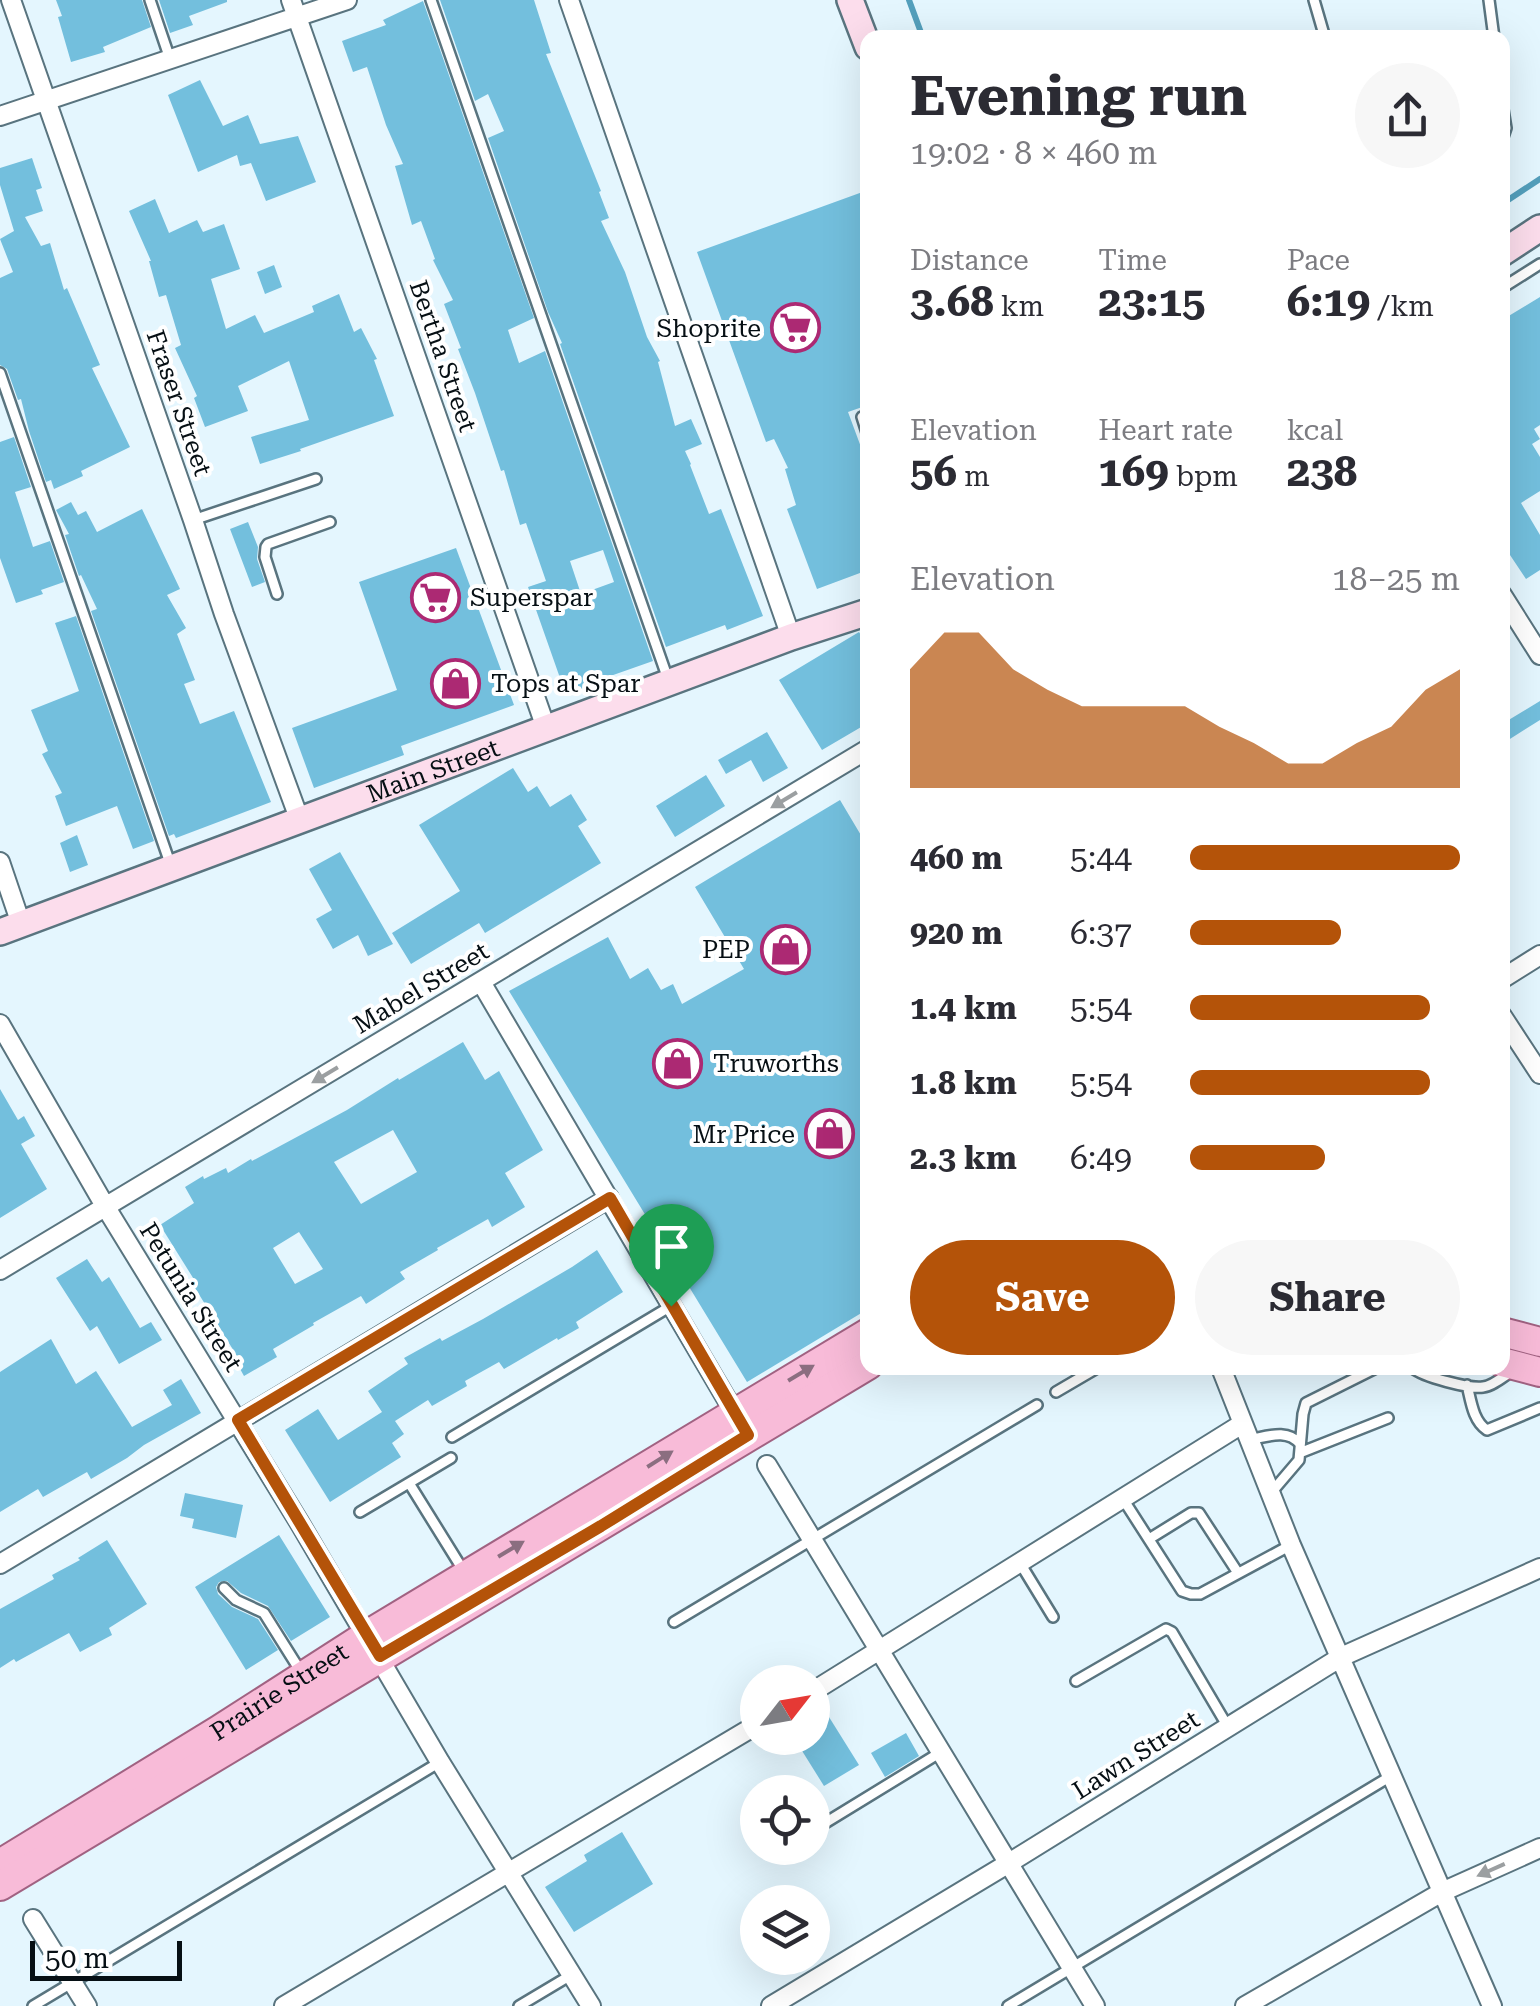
<!DOCTYPE html>
<meta charset="utf-8">
<style>
body{margin:0;font-family:"Roboto Serif",serif;background:#f7f7f7;color:#2b2b33;height:100vh;display:flex;flex-direction:column;font-size:38px;white-space:nowrap}
*{box-sizing:border-box;margin:0}
p{font-size:32px;color:#7c7c81}
.icon{flex:none;width:55px;height:55px;fill:none;stroke:currentColor;stroke-width:2;stroke-linecap:round;stroke-linejoin:round}
.map{position:relative;flex:1;overflow:hidden}
.sheet{position:absolute;left:860px;top:30px;width:650px;height:1345px;display:flex;flex-direction:column;background:#fff;border-radius:20px;box-shadow:0 10px 40px #0002}
.sheet>*{flex:none}
.needle{width:65px;rotate:59deg}
.buttons{position:absolute;left:740px;top:1665px;display:grid;gap:20px}
.buttons a{display:grid;place-items:center;width:90px;height:90px;border-radius:50%;background:#fff;box-shadow:0 10px 40px #0002;font-size:50px}
.scale{position:absolute;left:30px;bottom:25px;width:152px;box-sizing:border-box;padding-left:10px;border:5px solid #060f14;border-top:0;font-size:28px;line-height:35px;white-space:nowrap;color:#060f14;-webkit-text-stroke:8px #fff;paint-order:stroke}
.pin{position:absolute;display:grid;place-items:center;width:85px;height:85px;color:#fff;margin:-102px -42px;border-radius:50% 50% 50% 0;rotate:-45deg;box-shadow:0 0 10px #0007}
.pin .icon{rotate:45deg}
.round{display:grid;place-items:center;flex:none;width:105px;height:105px;border-radius:52px;background:#f7f7f7}
.overview{display:flex;align-items:center;justify-content:space-between;height:170px;padding:0 50px}
h1{font-size:55px;font-weight:700;line-height:75px}
.stats{display:grid;grid-template-columns:repeat(3,1fr);gap:15px;height:170px;padding:10px 50px}
.stats div{display:grid;align-content:center}
.stats b{font-size:42px;font-weight:700}
.stats small{font-size:28px;font-weight:400}
.stats p{font-size:28px}
.chart{height:280px;padding:20px 50px}
.chart p{display:flex;justify-content:space-between}
.chart svg{width:100%;height:180px;margin-top:10px;fill:#b45309;opacity:.7}
.cta{display:flex;gap:20px;margin-top:auto;padding:20px 50px}
.cta a{flex:1;height:115px;border-radius:60px;background:#b45309;color:#fff;font-size:40px;font-weight:700;line-height:115px;text-align:center}
.cta a+a{background:#f7f7f7;color:#2b2b33}
ul{padding:0 50px;list-style:none;font-size:32px}
li{display:grid;grid-template-columns:160px 120px 1fr;align-items:center;height:75px}
li i{height:25px;border-radius:12px;background:#b45309}
.map>svg:first-child{display:block}
</style>
<div class="map">
<svg width="1540" height="2006" viewBox="0 0 1540 2006">
<rect width="100%" height="100%" fill="#e4f6fe"/>
<g fill="none" stroke-linecap="round" stroke-linejoin="round">
<!-- stream -->
<path stroke="#539fbc" stroke-width="6" d="M909,0l14,38
M1502,204l38,-25"/>
</g>
<!-- building -->
<path fill="#73bfdd" fill-rule="evenodd" d="M56,0h86l9,27 -48,20 2,5 -34,10 -13,-45 4,-1z
M159,0h68v2l-38,14 4,9 -23,8z
M440,0h94l17,53 -5,1 55,137 -2,1 10,26 -8,3 24,51 22,65 13,24 -2,1 17,64 16,-7 11,25 -17,7 6,13 -1,1 19,49 12,-5 42,107 -36,14 -2,-5 -59,22 -106,-303 2,-1 -14,-31 -60,-174 16,-7 -16,-37 -13,7z
M423,1l111,317 -26,12 11,33 26,-12 108,310 -54,19 1,3 -34,12 -38,-108 18,-6 -20,-58 -6,2 -16,-55 -3,1 -26,-78 -17,-44 3,-1 -17,-44 9,-4 -20,-40 2,-1 -14,-38 -9,4 -17,-59 8,-2 -17,-39 -19,-58 -14,5 -11,-31 44,-16 -3,-5zM603,550l11,32 -33,12 -11,-33z
M200,80l23,46 25,-11 12,29 38,-8 18,46 -50,19 -15,-38 -11,3 -3,-11 -39,17 -30,-77z
M32,158l10,30 -6,2 7,21 -18,6 16,29 9,-3 14,47 3,-2 33,77 -8,3 38,79 -49,24 2,5 -29,13 -3,-9 -5,2 -17,-51 -8,-32 -3,1 -11,-31 -7,-4v-87l13,-6 -13,-33 14,-8 -14,-46v-17z
M868,190v215l-20,7 20,54v104l-51,19 -30,-80 9,-4 -11,-36 3,-1 -14,-29 -8,3 -69,-190z
M155,199l14,34 28,-13 6,12 21,-8 16,45 -29,10 15,50 29,-14 9,18 50,-21 -2,-6 27,-12 15,38 7,-4 16,31 -3,1 20,56 -94,33 1,2 -41,13 -9,-27 58,-17 -20,-59 -51,25 10,25 -43,16 -11,-29 3,-2 -22,-48 6,-3 -15,-50 -7,2 -10,-36h2l-22,-50z
M274,265l8,22 -17,7 -8,-22z
M1540,297v128l-6,4 6,10 -8,5 8,13v34l-19,12 19,32v35l-14,9 -24,-36v-223z
M14,437l17,50 -16,5 18,55 17,-6 14,41 -23,8 2,4 -27,9 -16,-45v-116z
M71,502l7,13 8,-4 11,21 45,-23 38,80 -13,6 19,33 -9,6 18,46 -11,4 16,40 34,-13 37,91 -95,36 -2,-4 -5,2 -78,-225 6,-2 -16,-34 -2,1 -14,-41 4,-1 -13,-24z
M248,522l10,25 -1,12 8,23 -13,5 -22,-58z
M456,548l58,157 -113,41 3,9 -90,33 -22,-60 105,-38 -38,-108z
M76,616l78,225 -21,8 -16,-43 -51,20 -11,-30 7,-3 -20,-39 6,-3 -17,-41 48,-19 -24,-68z
M859,632l9,14v77l-46,27 -43,-70z
M1540,701v19l-38,24v-20z
M767,732l21,36 -25,14 -12,-22 -25,14 -8,-14z
M513,768l15,24 9,-6 13,21 21,-13 16,26 -9,6 23,37 -116,70 -6,-10 -68,41 -19,-31 68,-42 -41,-66z
M706,775l19,31 -50,31 -19,-31z
M840,800l28,47v462l-121,73 -238,-391 99,-54 22,42 18,-11 13,22 12,-6 9,20 62,-35 -49,-82z
M77,835l11,30 -18,7 -10,-29z
M340,852l53,92 -25,12 -10,-21 -25,14 -17,-30 16,-9 -23,-41z
M463,1042l22,38 14,-9 44,79 -38,23 20,34 -33,20 -4,-8 -51,29 1,2 -38,22 5,7 -39,25 -5,-8 -48,27 1,2 -41,24 4,8 -33,19 -15,-27 3,-1 -40,-65 3,-2 -35,-56 34,-22 -9,-16 18,-11 1,3 22,-11 2,5 23,-14 1,2 95,-51 51,-32 1,2zM393,1130l24,42 -56,32 -27,-42zM299,1232l24,37 -28,15 -22,-36z
M0,1089l18,31 6,-4 11,20 -14,8 26,45 -47,29z
M597,1250l26,42 -47,30 3,6 -21,12 -1,-2 -53,31 -5,-7 -34,19 2,5 -35,20 -4,-6 -33,21 9,13 -12,9 9,14 -71,45 -45,-72 33,-21 20,31 44,-28 -14,-21 40,-27 -4,-6 36,-20 2,3 41,-22 89,-52z
M87,1259l15,23 7,-5 31,51 11,-6 11,18 -43,24 -22,-38 -7,5 -34,-53z
M51,1339l25,45 20,-13 36,56 40,-22 -9,-15 18,-11 20,34 -57,32 -17,13 -36,21 -4,-7 -44,25 -5,-8 -38,23v-140z
M185,1493l58,12 -7,33 -44,-10 2,-9 -14,-3z
M279,1535l51,82 -39,24 -23,-35 -27,-13 -14,-12 -8,1 -3,5 2,7 14,13 26,12 20,31 -32,20 -51,-83z
M107,1540l40,64 -38,24 3,7 -32,17 -11,-19 -53,29 -2,-3 -14,9v-59l54,-30 -2,-4 28,-15 -2,-2z
M824,1709l35,56 -35,21 -30,-48h18v-22z
M906,1733l13,23 -34,21 -14,-24z
M622,1832l31,52 -79,48 -29,-45 42,-26 -3,-6z"/>
<g fill="none" stroke-linecap="round" stroke-linejoin="round">
<defs>
<path id="lane" d="M150,0l20,59
M431,0l238,682
M1314,0l11,38
M1489,0l5,38
M1502,103l4,25 -4,12
M1502,288l38,-24
M0,373l171,493
M862,417l6,19
M193,520l123,-41
M277,594l-12,-37 1,-10 2,-3 62,-22
M1413,1368c10,9 57,21 70,19 10,-1 21,-11 29,-16
M1467,1385c4,16 6,36 20,45l53,-22
M1056,1392l41,-24
M452,1437l219,-131
M1248,1440c18,-3 39,-12 52,4
M1302,1452l86,-34
M409,1483l54,87
M1270,1494l29,-34 4,-46 3,-11 70,-35
M1123,1499l59,92 9,3h9l91,-49
M360,1512l91,-54
M1149,1539l42,-26h8l39,60
M1020,1563l33,54
M224,1588l12,12 28,13 37,59
M674,1622l363,-217
M1076,1681l90,-52 6,3 56,95
M812,1831l129,-79
M33,2006l407,-244
M519,2006l52,-31
M1008,2006l383,-230"/>
<path id="street" d="M11,0l182,520 31,94 76,207
M291,0l255,728
M569,0l222,637
M0,116l347,-116
M1502,595l38,60
M0,862l21,62
M1502,979l38,-24
M481,982l259,440
M1502,1016l38,58
M0,1024l105,182 194,316 141,240 151,244
M0,1270l868,-521
M1221,1368l70,177 201,461
M767,1465l328,541
M0,1564l609,-366
M812,1692l430,-268
M33,1919l54,87
M284,2006l474,-282
M771,2006l238,-143 332,-206 199,-89
M1245,2006l197,-114 98,-44"/>
<g id="secondary">
<path d="M850,0l18,47"/>
<path d="M1502,253l38,-25"/>
<path id="s1" d="M0,932l791,-295 77,-25"/>
</g>
<g id="primary">
<path d="M1502,1332l38,10"/>
<path d="M1502,1362l38,10"/>
<path id="s2" d="M0,1864l219,-134 148,-95 501,-302"/>
<path d="M0,1886l868,-521"/>
</g>
</defs>
<!-- lane casing -->
<use href="#lane" stroke="#59747f" stroke-width="14"/>
<!-- street casing -->
<use href="#street" stroke="#59747f" stroke-width="22"/>
<!-- secondary casing -->
<use href="#secondary" stroke="#59747f" stroke-width="30"/>
<!-- primary casing -->
<use href="#primary" stroke="#a16282" stroke-width="32"/>
<!-- lane -->
<use href="#lane" stroke="#fff" stroke-width="9"/>
<!-- street -->
<use href="#street" stroke="#fff" stroke-width="18"/>
<!-- secondary -->
<use href="#secondary" stroke="#fcddec" stroke-width="25"/>
<!-- primary -->
<use href="#primary" stroke="#f8bbd8" stroke-width="28"/>
</g>
<!-- one-way arrows -->
<defs><path id="oneway-solid" d="M-6-.8H1V-3.2L6.5 0L1 3.2V.8H-6Z" transform="scale(2.5)"/></defs>
<g fill="#9b9fa1">
<use href="#oneway-solid" transform="translate(784 800) rotate(149)"/>
<use href="#oneway-solid" transform="translate(325 1075) rotate(149)"/>
<use href="#oneway-solid" transform="translate(1491 1870) rotate(156)"/>
</g>
<g fill="#8b6e80">
<use href="#oneway-solid" transform="translate(801 1373) rotate(-31)"/>
<use href="#oneway-solid" transform="translate(660 1459) rotate(-32)"/>
<use href="#oneway-solid" transform="translate(511 1549) rotate(-31)"/>
</g>
<g fill="none" stroke-linecap="round" stroke-linejoin="round">
<defs>
<path id="route" d="M610,1198l138,237 -147,91 -221,130 -142,-236z"/>
</defs>
<!-- route casing -->
<use href="#route" stroke="#fff" stroke-width="20"/>
<!-- route -->
<use href="#route" stroke="#b45309" stroke-width="12"/>
</g>
<!-- icons -->
<defs>
<symbol id="supermarket-ring" viewBox="-11 -11 22 22"><circle r="9.5" fill="#fff" stroke="#ac2973" stroke-width="1.5"/><path d="M-6-5.5h2.5l.6 2H6L4.5 2H-2.5L-4.4-4H-6ZM-1.5 3.2a1.3 1.3 0 1 0 .1 0ZM3 3.2a1.3 1.3 0 1 0 .1 0Z" fill="#ac2973"/></symbol>
<symbol id="shop-ring" viewBox="-11 -11 22 22"><circle r="9.5" fill="#fff" stroke="#ac2973" stroke-width="1.5"/><path d="M-5-2.5h2.3a2.7 3.5 0 0 1 5.4 0H5L5.5 6h-11ZM-1.5-2.5h3a1.5 2.3 0 0 0-3 0Z" fill="#ac2973"/></symbol>
</defs>
<g fill-rule="evenodd">
<use href="#supermarket-ring" x="768" y="300" width="55" height="55"/>
<use href="#supermarket-ring" x="408" y="570" width="55" height="55"/>
<use href="#shop-ring" x="428" y="656" width="55" height="55"/>
<use href="#shop-ring" x="758" y="922" width="55" height="55"/>
<use href="#shop-ring" x="650" y="1036" width="55" height="55"/>
<use href="#shop-ring" x="802" y="1106" width="55" height="55"/>
</g>
<g text-anchor="middle" dominant-baseline="central" stroke-width="8" stroke-linejoin="round" paint-order="stroke">
<!-- poi labels -->
<g font-size="25" fill="#060f14" stroke="#fff" text-anchor="end">
<text x="761" y="328">Shoprite</text>
<text x="470" y="597" text-anchor="start">Superspar</text>
<text x="491" y="683" text-anchor="start">Tops at Spar</text>
<text x="750" y="949">PEP</text>
<text x="713" y="1063" text-anchor="start">Truworths</text>
<text x="795" y="1134">Mr Price</text>
</g>
<!-- street labels -->
<g font-size="25" fill="#060f14" stroke="#fff">
<text transform="translate(443 356) rotate(71)">Bertha Street</text>
<text transform="translate(179 403) rotate(71)">Fraser Street</text>
<text stroke="none"><textPath href="#s1" startOffset="462">Main Street</textPath></text>
<text transform="translate(421 988) rotate(-31)">Mabel Street</text>
<text transform="translate(191 1297) rotate(58)">Petunia Street</text>
<text stroke="none"><textPath href="#s2" startOffset="328">Prairie Street</textPath></text>
<text transform="translate(1136 1755) rotate(-32)">Lawn Street</text>
</g>
</g>
</svg>
<div class="buttons">
<a><svg class="needle" viewBox="-14 -14 28 28"><path d="M0-13l5 13h-10z" fill="#e53935"/><path d="M0 13l5-13h-10z" fill="#7c7c81"/></svg></a>
<a><svg class="icon" aria-label="locate" viewBox="0 0 24 24"><circle cx="12" cy="12" r="6"/><path d="M12 2v4M12 18v4M2 12h4M18 12h4"/></svg></a>
<a><svg class="icon" aria-label="layers" viewBox="0 0 24 24"><path d="M12 4l9 5-9 5-9-5zM3 14l9 5 9-5"/></svg></a>
</div>
<div class="scale">50 m</div>
<div class="pin" style="left:671px;top:1306px;background:#1e9e55"><svg class="icon" aria-label="arrive" viewBox="0 0 24 24"><path d="M6 21V4h12l-3 4 3 4H6"/></svg></div>
<section class="sheet">
<div class="overview"><div><h1>Evening run</h1><p>19:02 · 8 × 460 m</p></div><a class="round"><svg class="icon" aria-label="share" viewBox="0 0 24 24"><path d="M12 15V3M7 8l5-5 5 5M5 13v7h14v-7"/></svg></a></div>
<div class="stats">
<div><p>Distance</p><b>3.68<small> km</small></b></div>
<div><p>Time</p><b>23:15</b></div>
<div><p>Pace</p><b>6:19<small> /km</small></b></div>
</div>
<div class="stats">
<div><p>Elevation</p><b>56<small> m</small></b></div>
<div><p>Heart rate</p><b>169<small> bpm</small></b></div>
<div><p>kcal</p><b>238</b></div>
</div>
<div class="chart"><p><span>Elevation</span>18–25 m</p>
<svg viewBox="0 0 160 44" preserveAspectRatio="none"><path d="M0 44V15L10 6L20 6L30 15L40 20L50 24L60 24L70 24L80 24L90 29L100 33L110 38L120 38L130 33L140 29L150 20L160 15V44z"/></svg>
</div>
<ul>
<li><b>460 m</b>5:44<i style="width:100%"></i></li>
<li><b>920 m</b>6:37<i style="width:56%"></i></li>
<li><b>1.4 km</b>5:54<i style="width:89%"></i></li>
<li><b>1.8 km</b>5:54<i style="width:89%"></i></li>
<li><b>2.3 km</b>6:49<i style="width:50%"></i></li>
</ul>
<div class="cta"><a>Save</a><a>Share</a></div>
</section>
</div>
